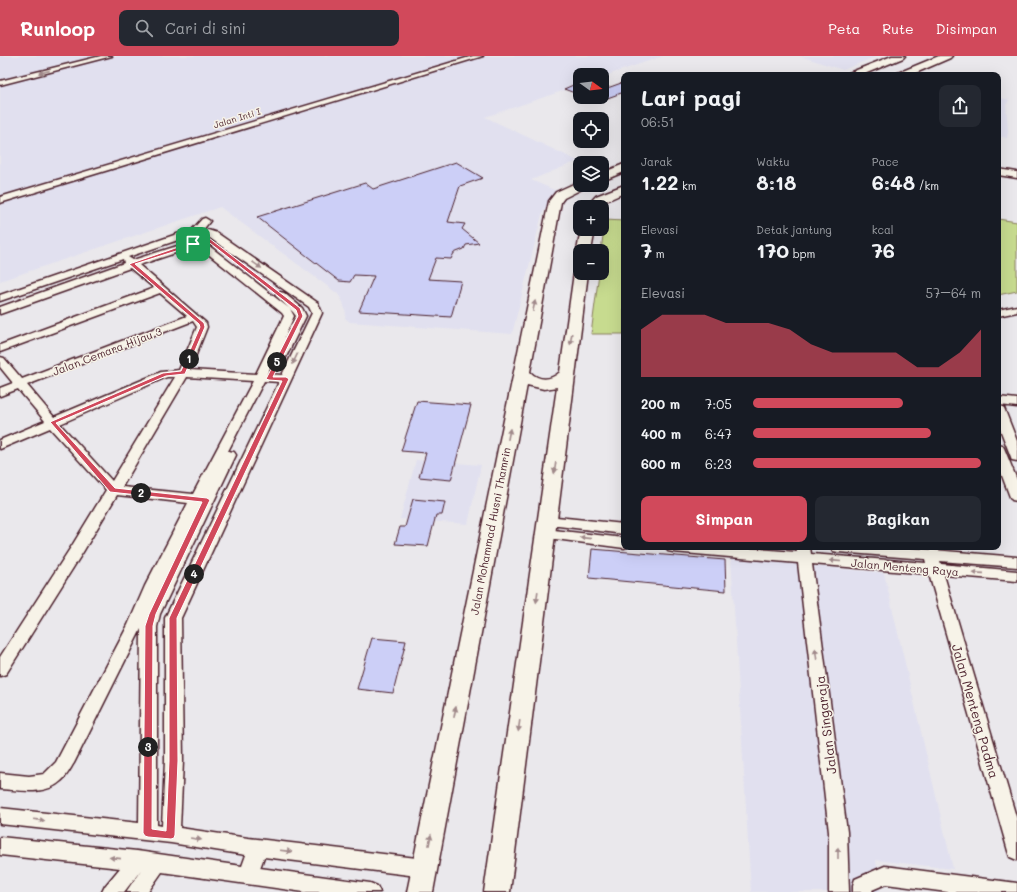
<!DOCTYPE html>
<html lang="id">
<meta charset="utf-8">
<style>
body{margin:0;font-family:Mali,sans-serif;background:#242831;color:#f1f3f6;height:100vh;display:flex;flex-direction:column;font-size:15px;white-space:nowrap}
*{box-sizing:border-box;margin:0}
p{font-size:13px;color:#9ea1a6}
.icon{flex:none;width:22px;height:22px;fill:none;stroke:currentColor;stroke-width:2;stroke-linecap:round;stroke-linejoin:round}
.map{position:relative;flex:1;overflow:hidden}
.drawer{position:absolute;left:621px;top:16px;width:380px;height:478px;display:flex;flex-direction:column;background:#171b24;border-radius:8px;box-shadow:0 4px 16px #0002}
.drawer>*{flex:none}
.needle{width:26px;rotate:105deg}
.fabs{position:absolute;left:573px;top:12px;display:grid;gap:8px}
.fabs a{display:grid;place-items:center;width:36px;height:36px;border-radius:8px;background:#171b24;box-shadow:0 4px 16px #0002;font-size:20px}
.pin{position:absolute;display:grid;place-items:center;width:34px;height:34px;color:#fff;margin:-17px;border-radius:8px;box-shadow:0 2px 6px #0006}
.km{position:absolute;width:20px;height:20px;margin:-10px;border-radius:50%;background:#222;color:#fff;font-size:11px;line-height:20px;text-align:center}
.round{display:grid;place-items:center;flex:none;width:42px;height:42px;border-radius:8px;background:#242831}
.head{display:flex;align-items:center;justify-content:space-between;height:68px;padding:0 20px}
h1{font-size:22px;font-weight:800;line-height:30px}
.stats{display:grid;grid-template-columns:repeat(3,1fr);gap:6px;height:68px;padding:4px 20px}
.stats div{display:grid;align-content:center}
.stats b{font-size:20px;font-weight:800}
.stats small{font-size:11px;font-weight:400}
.stats p{font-size:11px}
.chart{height:112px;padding:8px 20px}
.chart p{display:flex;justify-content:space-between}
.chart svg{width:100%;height:72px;margin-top:4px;fill:#d1495b;opacity:.7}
.button{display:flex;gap:8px;margin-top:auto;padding:8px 20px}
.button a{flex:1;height:46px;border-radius:8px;background:#d1495b;color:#fff;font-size:16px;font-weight:800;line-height:46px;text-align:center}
.button a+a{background:#242831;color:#f1f3f6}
ul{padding:0 20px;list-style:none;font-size:13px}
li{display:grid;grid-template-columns:64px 48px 1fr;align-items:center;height:30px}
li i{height:10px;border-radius:5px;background:#d1495b}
header{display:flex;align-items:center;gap:24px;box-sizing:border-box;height:56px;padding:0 20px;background:#d1495b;color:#fff}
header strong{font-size:19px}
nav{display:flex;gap:22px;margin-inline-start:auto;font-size:14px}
.search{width:280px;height:36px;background:#242831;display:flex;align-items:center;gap:10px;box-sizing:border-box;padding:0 14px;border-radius:8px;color:#9ea1a6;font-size:15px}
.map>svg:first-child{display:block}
</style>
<header>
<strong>Runloop</strong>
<div class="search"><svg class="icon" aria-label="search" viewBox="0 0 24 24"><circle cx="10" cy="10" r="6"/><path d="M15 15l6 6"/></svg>Cari di sini</div>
<nav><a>Peta</a><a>Rute</a><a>Disimpan</a></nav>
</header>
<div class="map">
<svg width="1017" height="836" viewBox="0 0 1017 836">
<rect width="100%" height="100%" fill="#eae8ec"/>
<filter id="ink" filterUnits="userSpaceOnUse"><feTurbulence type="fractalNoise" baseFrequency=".025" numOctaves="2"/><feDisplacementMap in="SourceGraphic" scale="8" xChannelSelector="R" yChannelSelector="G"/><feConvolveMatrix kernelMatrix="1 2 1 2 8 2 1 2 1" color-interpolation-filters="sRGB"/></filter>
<g filter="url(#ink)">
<!-- built -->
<path fill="#e1e0ef" d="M0,0h663l-61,21v-2h-22v10l-95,32 93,44 -47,19 28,12 -6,5 -11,17 -30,120 -162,-12 -5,-4 1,-5 -3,-11 -5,-8 -118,-87 -220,74z
M800,0h77l-34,14z
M998,41l11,3 -3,5 2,26 -1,7 -9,-2z
M416,404l65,5 -13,59 -68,-5z
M731,502l153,15 69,296 -77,-9 4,32h-129z"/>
<!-- green -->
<path fill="#c7db8f" stroke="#887d5d" d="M998,163l19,3v69l-19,4z
M605,164l19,1v113h-33l8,-61h3l-1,-22z"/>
<!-- building -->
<path fill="#cccff7" stroke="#4a1f2b" d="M580,26v13l-16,-6z
M624,26v10l-22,8v-10z
M456,106l27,16 -23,8 -12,36 17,2 -3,5 17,14 -13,2 -2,4 -10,4 -3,6 -15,-1 -8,21 33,2 -10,36 -92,-6 15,-35 -20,-1 -4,7 -11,-1 -82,-64 108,-34 8,6z
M417,345l54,4 -20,75 -32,-3 7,-24 -25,-2z
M413,443l32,3 -3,13h-6l-8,31 -33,-2 5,-17h5z
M592,493l133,11 1,31 -137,-13z
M372,582l34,3 -13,52 -36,-4z"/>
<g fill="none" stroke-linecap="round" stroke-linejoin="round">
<defs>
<path id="street" d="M101,0h11l-112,29v-4z
M473,0h10l-483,147v-6z
M998,113l19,3v6l-19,-3z
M205,162l5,3 -8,10 6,-1 9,3 101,70 4,10 -141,305 2,143 -3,67 68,10 177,21 7,3 2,6 -2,6 -7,3 -161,-20 -4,11 110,15 7,3 3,6h-76l-142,-20 -14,20h-22l15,-22 -17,22h-22l3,-6 15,-18 -120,-13v-18l137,14 105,15 4,-11 -75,-12 -171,-19v-16l139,15 2,-194 -67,134c-4,6 -7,13 -13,18 -16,15 -42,9 -61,8v-16l29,3 15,-2 12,-12 72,-137 17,-39 43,-83 -71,-8 -34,57 -77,122 -6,2v-19l73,-113 33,-54 -56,-62 -50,21v-9l45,-19 -27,-32 -18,7v-8l13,-5 -13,-16v-10l4,1 18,21 165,-63 -27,-23 -160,59v-7l154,-57 -24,-20 -130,46v-7l124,-44 -1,-4 -123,42v-6l180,-62 11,-2 11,-12zM207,180l102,71 3,6 -30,62 -15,-1 7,-14 5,2 4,-1 2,-2 21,-43 -4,-8 -18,-15 -4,-1 -5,3 18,17 3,4 -12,22 10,-22 -4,-7 -82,-64 -6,-3 -9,-1 -60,19 -5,-3 56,-19 4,-1 2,3h6l2,-3zM194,191l8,2 80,64 2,3 -28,58 -66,-4 17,-43 -1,-4 -67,-58zM193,265l4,6 -18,43 -18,2 -107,45 -27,-32zM167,321h8l-63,104 -52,-57zM187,321l66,4 -60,113 -71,-7zM264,325l15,1 -114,236v143l-3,65 -5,-1v-198l3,-13 76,-159 -2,-3 -6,-1z
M1017,250v6l-19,4v-6z
M998,341l19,2v8l-17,-2 4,3 13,33v20l-5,-1 -1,-3 -13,-33z
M998,388l4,1 2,3 13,32v21l-5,-1 -2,-3 -12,-32z
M547,460l77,8v10l-82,-10 -2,-3 2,-3z
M545,473l79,9v9h3l-3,1 -84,-11 -2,-3 2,-3z
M666,491h67l64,5 -1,-5h14l1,7 115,9 -1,-4 -87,-7 -5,-1 -2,-4h67l119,10v10l-77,-6 1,3 76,7v10l-73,-6 73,245v40l-7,-3 -2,-6 -79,-277 -117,-10 35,268 2,60h-20v-60l-31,-269 -125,-11 -5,-1z
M885,810l132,17v9h-70l-61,-8 -14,6 1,2h-20v-7l2,-6z"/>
<path id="secondary" d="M892,0h13l-2,2 -41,17h-14l1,-2z
M939,0h13l-2,2 -39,17h-14l1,-2z
M624,108v8l-22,9v-8z
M580,125v4h6l-2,3 -20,10 -3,4 -31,170c9,9 20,9 30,0l14,-99 2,-3 4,-1v4h8l-78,619h-26l73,-505 -13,2 -17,-4 -94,507h-26l142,-691 7,-9z
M624,129v8l-20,9 -5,5h-13l10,-11z
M581,173h14l-4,22h-11v3l-3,-3z"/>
</defs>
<!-- street casing -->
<use href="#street" stroke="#4a1f2b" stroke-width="3"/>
<!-- secondary casing -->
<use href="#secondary" stroke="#4a1f2b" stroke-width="3"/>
<!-- street -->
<use href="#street" fill="#f7f3e8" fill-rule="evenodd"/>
<!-- secondary -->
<use href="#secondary" fill="#f7f3e8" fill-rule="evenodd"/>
</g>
<!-- one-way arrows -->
<defs><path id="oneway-solid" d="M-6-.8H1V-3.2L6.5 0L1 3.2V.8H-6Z"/></defs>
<g fill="#a0898a">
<use href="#oneway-solid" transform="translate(44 16) rotate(166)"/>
<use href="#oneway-solid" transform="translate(257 209) rotate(35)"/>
<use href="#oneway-solid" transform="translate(534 250) rotate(-78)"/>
<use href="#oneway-solid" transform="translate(571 283) rotate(98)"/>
<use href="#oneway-solid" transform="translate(295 303) rotate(115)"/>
<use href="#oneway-solid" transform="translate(509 378) rotate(-79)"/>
<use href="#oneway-solid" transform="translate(555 412) rotate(98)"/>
<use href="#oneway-solid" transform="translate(585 482) rotate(-174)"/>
<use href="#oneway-solid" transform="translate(835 505) rotate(-175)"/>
<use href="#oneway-solid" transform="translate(978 517) rotate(-176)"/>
<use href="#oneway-solid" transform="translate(537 541) rotate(98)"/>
<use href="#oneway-solid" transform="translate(816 598) rotate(-97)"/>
<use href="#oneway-solid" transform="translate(455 656) rotate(-79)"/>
<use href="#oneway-solid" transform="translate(519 670) rotate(98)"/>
<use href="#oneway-solid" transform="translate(39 764) rotate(7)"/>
<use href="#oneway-solid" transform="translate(196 783) rotate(9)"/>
<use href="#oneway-solid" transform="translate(430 784) rotate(-79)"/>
<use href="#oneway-solid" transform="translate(286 795) rotate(7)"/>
<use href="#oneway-solid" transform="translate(838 797) rotate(-90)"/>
<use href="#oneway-solid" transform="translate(115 802) rotate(-174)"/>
</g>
</g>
<!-- route -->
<path fill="#d1495b" stroke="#fff" fill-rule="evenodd" d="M191,181l18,1 91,70 3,8 -30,61h13l3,2 -112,239 1,143 -3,74 -1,3 -3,1 -23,-2 -3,-1 -2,-3 2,-207 4,-12 53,-112 -92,-10 -60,-70 113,-49 18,-2 19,-44 -1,-3 -70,-60 61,-21zM195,184h11l90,70 2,6 -32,63 3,1 13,1 -113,237v143l-3,70 -14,-2 1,-203 3,-12 54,-114 -3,-2 -92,-10 -59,-65 110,-47 19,-2 20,-47 -1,-4 -69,-59 60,-19z"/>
<g text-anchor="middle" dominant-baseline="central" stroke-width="3" stroke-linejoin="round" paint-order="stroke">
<!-- far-street labels -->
<g font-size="9" fill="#4a1f2b" stroke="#f7f3e8">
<text transform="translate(237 62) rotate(-17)">Jalan Inti I</text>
</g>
<!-- street labels -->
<g font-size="11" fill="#4a1f2b" stroke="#f7f3e8">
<text transform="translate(107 295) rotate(-21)">Jalan Cemara Hijau 3</text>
<text transform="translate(490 475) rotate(-79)">Jalan Mohammad Husni Thamrin</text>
<text transform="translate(905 511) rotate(5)">Jalan Menteng Raya</text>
</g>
<!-- near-street labels -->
<g font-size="13" fill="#4a1f2b" stroke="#f7f3e8">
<text transform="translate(976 655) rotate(74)">Jalan Menteng Padma</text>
<text transform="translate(825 669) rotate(-97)">Jalan Singaraja</text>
</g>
</g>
</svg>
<div class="fabs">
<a><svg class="needle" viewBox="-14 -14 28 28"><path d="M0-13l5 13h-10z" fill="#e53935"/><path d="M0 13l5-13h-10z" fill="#9ea1a6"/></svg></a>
<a><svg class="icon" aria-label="locate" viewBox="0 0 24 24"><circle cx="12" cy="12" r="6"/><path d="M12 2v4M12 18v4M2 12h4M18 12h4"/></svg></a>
<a><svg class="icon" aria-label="layers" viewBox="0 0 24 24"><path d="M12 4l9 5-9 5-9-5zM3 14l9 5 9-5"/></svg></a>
<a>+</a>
<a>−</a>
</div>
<div class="pin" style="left:193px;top:188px;background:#1e9e55"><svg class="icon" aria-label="arrive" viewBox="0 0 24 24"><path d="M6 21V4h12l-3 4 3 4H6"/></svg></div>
<b class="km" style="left:189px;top:303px">1</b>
<b class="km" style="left:141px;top:437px">2</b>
<b class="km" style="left:148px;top:691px">3</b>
<b class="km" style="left:194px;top:518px">4</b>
<b class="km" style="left:277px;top:306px">5</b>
<section class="drawer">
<div class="head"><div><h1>Lari pagi</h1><p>06:51</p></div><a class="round"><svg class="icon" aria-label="share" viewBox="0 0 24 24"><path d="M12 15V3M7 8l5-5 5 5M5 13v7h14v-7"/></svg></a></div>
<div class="stats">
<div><p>Jarak</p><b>1.22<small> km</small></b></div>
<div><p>Waktu</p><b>8:18</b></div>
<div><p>Pace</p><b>6:48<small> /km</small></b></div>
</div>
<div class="stats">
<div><p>Elevasi</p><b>7<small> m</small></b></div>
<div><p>Detak jantung</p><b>170<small> bpm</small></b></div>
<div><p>kcal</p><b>76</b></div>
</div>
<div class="chart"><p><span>Elevasi</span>57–64 m</p>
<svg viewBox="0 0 160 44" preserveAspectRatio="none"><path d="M0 44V15L10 6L20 6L30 6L40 11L50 11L60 11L70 15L80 24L90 29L100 29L110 29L120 29L130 38L140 38L150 29L160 15V44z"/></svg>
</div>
<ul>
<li><b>200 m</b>7:05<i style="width:66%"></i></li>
<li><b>400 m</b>6:47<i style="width:78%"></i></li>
<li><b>600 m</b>6:23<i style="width:100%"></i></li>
</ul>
<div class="button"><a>Simpan</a><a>Bagikan</a></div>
</section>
</div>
